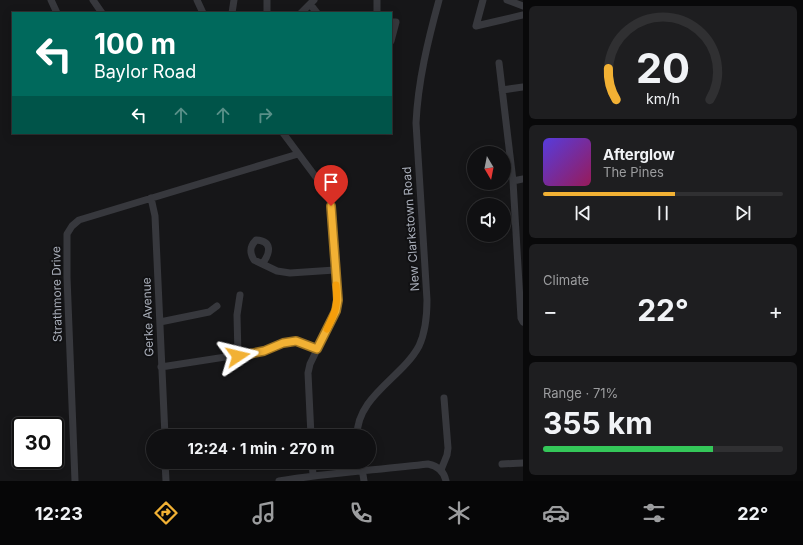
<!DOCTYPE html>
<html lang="en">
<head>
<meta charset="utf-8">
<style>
	:root { --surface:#101012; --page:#1e1e20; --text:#f1f3f6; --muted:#9c9d9f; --line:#303032; --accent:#f2b134 }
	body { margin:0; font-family:Inter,sans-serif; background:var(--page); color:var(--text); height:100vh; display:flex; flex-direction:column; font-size:15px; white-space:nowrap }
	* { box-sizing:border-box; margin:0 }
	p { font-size:13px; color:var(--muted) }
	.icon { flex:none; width:22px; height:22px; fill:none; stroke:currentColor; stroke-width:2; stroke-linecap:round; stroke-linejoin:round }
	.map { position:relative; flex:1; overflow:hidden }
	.drawer { display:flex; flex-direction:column; gap:6px; padding:6px; background:#09090a; width:280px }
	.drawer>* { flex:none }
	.top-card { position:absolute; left:12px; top:12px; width:380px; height:122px; border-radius:0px; box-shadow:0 2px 10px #0003,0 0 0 1px var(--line); background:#00695c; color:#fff; overflow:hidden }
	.needle { width:26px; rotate:170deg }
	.fabs { position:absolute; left:467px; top:146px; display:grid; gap:8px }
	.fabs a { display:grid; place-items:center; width:44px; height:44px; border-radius:50%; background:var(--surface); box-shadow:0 2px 10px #0003,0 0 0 1px var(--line); font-size:20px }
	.speed { position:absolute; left:12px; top:417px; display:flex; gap:8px; font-size:20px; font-weight:700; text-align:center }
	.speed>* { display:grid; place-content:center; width:52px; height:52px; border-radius:50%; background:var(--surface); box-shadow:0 2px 10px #0003,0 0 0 1px var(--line); line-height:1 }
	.speed .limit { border:2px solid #111; border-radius:6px; background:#fff; color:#111 }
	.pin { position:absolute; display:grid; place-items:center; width:34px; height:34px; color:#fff; margin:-41px -17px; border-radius:50% 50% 50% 0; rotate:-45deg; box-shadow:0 0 4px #0007 }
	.pin .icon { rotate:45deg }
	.me { position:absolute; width:44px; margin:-22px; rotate:80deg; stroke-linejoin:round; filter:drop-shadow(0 0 3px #0008) }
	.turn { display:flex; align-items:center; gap:14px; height:84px; padding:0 16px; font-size:18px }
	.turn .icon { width:52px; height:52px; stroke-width:2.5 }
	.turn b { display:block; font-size:28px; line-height:34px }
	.lanes { display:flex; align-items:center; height:38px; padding:0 16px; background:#0003; justify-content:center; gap:20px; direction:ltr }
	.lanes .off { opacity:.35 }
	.big { font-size:30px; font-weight:700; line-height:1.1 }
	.drawer .card { flex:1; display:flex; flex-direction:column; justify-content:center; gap:6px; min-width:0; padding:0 14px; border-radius:6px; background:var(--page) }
	.drawer .dial { align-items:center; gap:0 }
	.dial svg { height:104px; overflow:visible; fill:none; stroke:var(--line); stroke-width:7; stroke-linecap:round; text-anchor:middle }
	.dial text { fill:var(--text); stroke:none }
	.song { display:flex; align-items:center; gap:12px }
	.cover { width:48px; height:48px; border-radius:6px; background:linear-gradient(135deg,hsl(250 70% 55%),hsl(330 70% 35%)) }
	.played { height:4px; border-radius:2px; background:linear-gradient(90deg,var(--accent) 55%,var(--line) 55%) }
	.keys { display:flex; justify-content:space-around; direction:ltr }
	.heat { display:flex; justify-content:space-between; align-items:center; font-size:22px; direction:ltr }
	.charge { height:6px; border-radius:3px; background:linear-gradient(90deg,#34c759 71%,var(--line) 0) }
	.trip { position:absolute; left:146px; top:429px; width:230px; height:40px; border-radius:20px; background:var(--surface); box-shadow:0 2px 10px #0003,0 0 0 1px var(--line); font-weight:700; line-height:40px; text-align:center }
	.tab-bar { display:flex; height:64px; justify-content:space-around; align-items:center; background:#060607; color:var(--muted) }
	.tab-bar .icon { width:28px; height:28px }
	.tab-bar .current { color:var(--accent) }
	.tab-bar b { font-size:18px; color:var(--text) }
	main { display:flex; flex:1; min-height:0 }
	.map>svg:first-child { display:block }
</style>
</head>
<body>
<main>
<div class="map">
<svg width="523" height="481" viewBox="0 0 523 481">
	<rect width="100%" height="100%" fill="#161618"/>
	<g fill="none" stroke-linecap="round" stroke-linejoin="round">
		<path stroke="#37383d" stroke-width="7" d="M 51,0 L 57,13
			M 93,0 L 102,13
			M 197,0 L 203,13
			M 377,0 L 377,13
			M 483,0 L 476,26 L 523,15
			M 507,0 L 523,6
			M 310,4 L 317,13
			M 232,13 L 234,0
			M 267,13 L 267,0
			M 301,13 L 314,0
			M 391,22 L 396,22 L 391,41
			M 499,63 L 513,181 L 521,318 L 523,322
			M 502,90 L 523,87
			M 283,133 L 324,188 L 329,197 L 331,206 L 337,300 L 336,311 L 310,364 L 308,373 L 311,436
			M 513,181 L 523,179
			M 151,198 L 155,216 L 165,436
			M 263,263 C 270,253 273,241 256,240 C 250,246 249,252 254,260 L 277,271 L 290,273 L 335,270
			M 160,322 L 209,312 L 217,306
			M 238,356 L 237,315 L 240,295
			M 161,367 L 264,351 L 283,343 L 296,341 L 317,349
			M 357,436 C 357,396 402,378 419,346 C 426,331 427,316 427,300 L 416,123 C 418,81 428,40 439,0
			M 165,462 L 166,481
			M 312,462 L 313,475
			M 361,462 L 364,481
			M 502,464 L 523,463
			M 441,470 L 447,455 L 448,448 L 444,398
			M 75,481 L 67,277 L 67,234 L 72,226 L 79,220 L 298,154
			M 279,481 C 328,473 378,470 428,464 C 438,466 444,471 446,481"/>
	</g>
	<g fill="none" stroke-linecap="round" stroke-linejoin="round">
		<defs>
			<path id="route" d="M 238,356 L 264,351 L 283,343 L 296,341 L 317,349 L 336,311 L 338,300 L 331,206"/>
		</defs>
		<use href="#route" stroke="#9d7322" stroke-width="10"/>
		<use href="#route" stroke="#f2b134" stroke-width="7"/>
		<path stroke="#f59e0b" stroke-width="7" d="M 327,329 C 336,311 338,305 336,285"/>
	</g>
	<g text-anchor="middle" stroke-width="4" stroke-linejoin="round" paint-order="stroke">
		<g font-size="12" fill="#a8adb8" stroke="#111113">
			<text transform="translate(411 229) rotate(-94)" y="4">New Clarkstown Road</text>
			<text transform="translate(57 294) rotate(-91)" y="4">Strathmore Drive</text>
			<text transform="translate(148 317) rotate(-92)" y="4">Gerke Avenue</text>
		</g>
	</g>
</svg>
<div class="fabs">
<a><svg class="needle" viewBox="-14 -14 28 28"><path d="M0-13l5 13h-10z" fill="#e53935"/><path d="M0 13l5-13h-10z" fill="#9c9d9f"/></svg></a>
<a><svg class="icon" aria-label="sound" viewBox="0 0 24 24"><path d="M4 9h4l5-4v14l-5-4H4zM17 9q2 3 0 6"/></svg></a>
</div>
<div class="speed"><div class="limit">30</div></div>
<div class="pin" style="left:331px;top:206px;background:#d93025"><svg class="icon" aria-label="arrive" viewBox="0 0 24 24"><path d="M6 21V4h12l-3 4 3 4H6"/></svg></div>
<svg class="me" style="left:238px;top:356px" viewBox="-20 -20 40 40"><path d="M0-17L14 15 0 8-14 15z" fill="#f2b134" stroke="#fff" stroke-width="4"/></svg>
<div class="trip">12:24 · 1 min · 270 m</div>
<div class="top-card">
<div class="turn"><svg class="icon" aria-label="left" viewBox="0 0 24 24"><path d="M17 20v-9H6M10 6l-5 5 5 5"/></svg><div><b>100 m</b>Baylor Road</div></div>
<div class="lanes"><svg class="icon" aria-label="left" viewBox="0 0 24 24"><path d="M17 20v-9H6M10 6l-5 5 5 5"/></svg><svg class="icon off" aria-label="ahead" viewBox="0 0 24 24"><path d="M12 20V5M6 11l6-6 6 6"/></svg><svg class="icon off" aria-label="ahead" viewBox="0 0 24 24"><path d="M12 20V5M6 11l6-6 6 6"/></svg><svg class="icon off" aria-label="right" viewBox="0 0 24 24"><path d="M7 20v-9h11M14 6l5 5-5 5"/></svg></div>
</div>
</div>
<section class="drawer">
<div class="card dial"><svg viewBox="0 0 100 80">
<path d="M14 69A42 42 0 1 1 86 69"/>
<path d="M14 69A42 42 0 0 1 8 45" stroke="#f2b134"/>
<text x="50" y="56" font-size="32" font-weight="700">20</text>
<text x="50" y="72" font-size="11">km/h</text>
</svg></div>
<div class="card">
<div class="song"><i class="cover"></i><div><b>Afterglow</b><p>The Pines</p></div></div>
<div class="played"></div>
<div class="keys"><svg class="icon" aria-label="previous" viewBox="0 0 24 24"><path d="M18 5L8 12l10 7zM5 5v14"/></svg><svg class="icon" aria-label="pause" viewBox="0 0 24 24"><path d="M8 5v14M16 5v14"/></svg><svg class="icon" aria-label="next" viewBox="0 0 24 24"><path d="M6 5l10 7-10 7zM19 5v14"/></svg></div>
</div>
<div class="card"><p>Climate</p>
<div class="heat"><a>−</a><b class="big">22°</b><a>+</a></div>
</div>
<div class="card"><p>Range · 71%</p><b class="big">355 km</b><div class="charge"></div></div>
</section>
</main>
<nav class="tab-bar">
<b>12:23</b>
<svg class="icon current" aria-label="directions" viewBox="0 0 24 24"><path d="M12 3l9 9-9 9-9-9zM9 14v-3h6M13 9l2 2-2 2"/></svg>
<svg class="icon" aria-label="music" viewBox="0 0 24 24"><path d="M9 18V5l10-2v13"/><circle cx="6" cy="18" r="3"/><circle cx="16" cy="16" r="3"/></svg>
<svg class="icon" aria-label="phone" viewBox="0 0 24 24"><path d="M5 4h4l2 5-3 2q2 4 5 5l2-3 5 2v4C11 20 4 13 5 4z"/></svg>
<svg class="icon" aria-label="climate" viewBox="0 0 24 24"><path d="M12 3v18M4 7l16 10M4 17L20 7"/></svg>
<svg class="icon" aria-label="car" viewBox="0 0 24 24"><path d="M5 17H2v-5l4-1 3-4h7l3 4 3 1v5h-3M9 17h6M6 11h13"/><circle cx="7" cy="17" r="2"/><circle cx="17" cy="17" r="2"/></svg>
<svg class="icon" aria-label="filters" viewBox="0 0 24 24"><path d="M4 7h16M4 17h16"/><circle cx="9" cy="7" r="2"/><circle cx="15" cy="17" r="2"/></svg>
<b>22°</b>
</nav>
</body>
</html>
